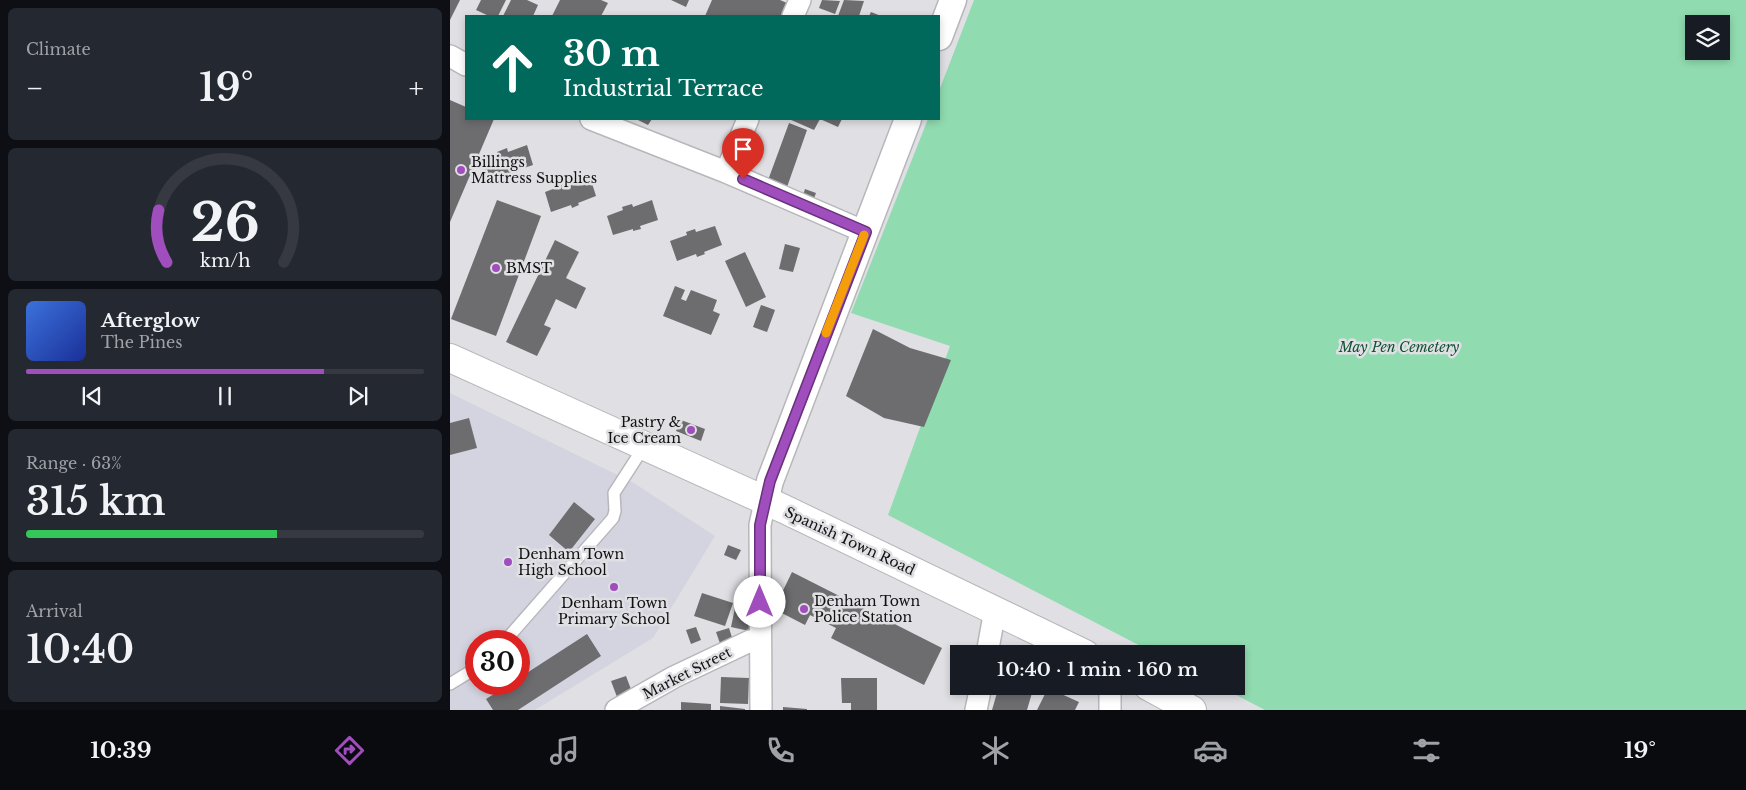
<!DOCTYPE html>
<html lang="en">
<head>
<meta charset="utf-8">
<style>
	:root { --surface:#171b24; --page:#242831; --text:#f1f3f6; --muted:#9ea1a6; --line:#363941; --accent:#a04dbd }
	body { margin:0; font-family:"Libre Baskerville",serif; background:var(--page); color:var(--text); height:100vh; display:flex; flex-direction:column; font-size:19px; white-space:nowrap }
	* { box-sizing:border-box; margin:0 }
	p { font-size:16px; color:var(--muted) }
	.icon { flex:none; width:28px; height:28px; fill:none; stroke:currentColor; stroke-width:2; stroke-linecap:round; stroke-linejoin:round }
	.map { position:relative; flex:1; overflow:hidden }
	.sheet { display:flex; flex-direction:column; gap:8px; padding:8px; background:#0d0f14; width:450px }
	.sheet>* { flex:none }
	.banner { position:absolute; left:15px; top:15px; width:475px; height:105px; border-radius:0px; box-shadow:0 2px 8px #0003; background:#00695c; color:#fff; overflow:hidden }
	.controls { position:absolute; left:1235px; top:15px; display:grid; gap:10px }
	.controls a { display:grid; place-items:center; width:45px; height:45px; border-radius:0px; background:var(--surface); box-shadow:0 2px 8px #0003; font-size:25px }
	.speed { position:absolute; left:15px; top:630px; display:flex; gap:10px; font-size:25px; font-weight:700; text-align:center }
	.speed>* { display:grid; place-content:center; width:65px; height:65px; border-radius:50%; background:var(--surface); box-shadow:0 2px 8px #0003; line-height:1 }
	.speed .limit { border:8px solid #d22; background:#fff; color:#111 }
	.pin { position:absolute; display:grid; place-items:center; width:42px; height:42px; color:#fff; margin:-51px -21px; border-radius:50% 50% 50% 0; rotate:-45deg; box-shadow:0 0 5px #0007 }
	.pin .icon { rotate:45deg }
	.me { position:absolute; width:55px; margin:-28px; rotate:0deg; stroke-linejoin:round; filter:drop-shadow(0 0 4px #0008) }
	.turn { display:flex; align-items:center; gap:18px; height:105px; padding:0 15px; font-size:22px }
	.turn .icon { width:65px; height:65px; stroke-width:2.5 }
	.turn b { display:block; font-size:35px; line-height:42px }
	.big { font-size:38px; font-weight:600; line-height:1.1 }
	.sheet .widget { flex:1; display:flex; flex-direction:column; justify-content:center; gap:8px; min-width:0; padding:0 18px; border-radius:8px; background:var(--page) }
	.sheet .dial { align-items:center; gap:0 }
	.dial svg { height:130px; overflow:visible; fill:none; stroke:var(--line); stroke-width:7; stroke-linecap:round; text-anchor:middle }
	.dial text { fill:var(--text); stroke:none }
	.song { display:flex; align-items:center; gap:15px }
	.cover { width:60px; height:60px; border-radius:8px; background:linear-gradient(135deg,hsl(220 70% 55%),hsl(230 70% 35%)) }
	.played { height:5px; border-radius:2px; background:linear-gradient(90deg,var(--accent) 75%,var(--line) 75%) }
	.keys { display:flex; justify-content:space-around; direction:ltr }
	.heat { display:flex; justify-content:space-between; align-items:center; font-size:28px; direction:ltr }
	.charge { height:8px; border-radius:4px; background:linear-gradient(90deg,#34c759 63%,var(--line) 0) }
	.trip { position:absolute; left:500px; top:645px; width:295px; height:50px; border-radius:0px; background:var(--surface); box-shadow:0 2px 8px #0003; font-weight:600; line-height:50px; text-align:center }
	.dock { display:flex; height:80px; justify-content:space-around; align-items:center; background:#090b0e; color:var(--muted) }
	.dock .icon { width:35px; height:35px }
	.dock .selected { color:var(--accent) }
	.dock b { font-size:22px; color:var(--text) }
	main { display:flex; flex:1; min-height:0 }
	.map>svg:first-child { display:block }
</style>
</head>
<body>
<main>
<section class="sheet">
<div class="widget"><p>Climate</p>
<div class="heat"><a>−</a><b class="big">19°</b><a>+</a></div>
</div>
<div class="widget dial"><svg viewBox="0 0 100 80">
<path d="M14 69A42 42 0 1 1 86 69"/>
<path d="M14 69A42 42 0 0 1 9 37" stroke="#a04dbd"/>
<text x="50" y="56" font-size="32" font-weight="700">26</text>
<text x="50" y="72" font-size="11">km/h</text>
</svg></div>
<div class="widget">
<div class="song"><i class="cover"></i><div><b>Afterglow</b><p>The Pines</p></div></div>
<div class="played"></div>
<div class="keys"><svg class="icon" aria-label="previous" viewBox="0 0 24 24"><path d="M18 5L8 12l10 7zM5 5v14"/></svg><svg class="icon" aria-label="pause" viewBox="0 0 24 24"><path d="M8 5v14M16 5v14"/></svg><svg class="icon" aria-label="next" viewBox="0 0 24 24"><path d="M6 5l10 7-10 7zM19 5v14"/></svg></div>
</div>
<div class="widget"><p>Range · 63%</p><b class="big">315 km</b><div class="charge"></div></div>
<div class="widget"><p>Arrival</p><b class="big">10:40</b></div>
</section>
<div class="map">
<svg width="1296" height="710" viewBox="0 0 1296 710">
	<rect width="100%" height="100%" fill="#e0e0e4"/>
	<path fill="#d4d4e0" fill-rule="evenodd" d="M 0,393 L 184,483 L 265,536 L 203,638 L 85,710 L 0,710 ZM 26,641 L 69,641 L 69,684 L 26,684 Z"/>
	<path fill="#91dbb0" fill-rule="evenodd" d="M 524,0 L 1296,0 L 1296,710 L 815,710 L 769,686 L 786,686 L 786,654 L 706,654 L 438,515 L 500,346 L 401,313 L 478,119 L 489,119 L 489,91 ZM 1244,24 L 1271,24 L 1271,51 L 1244,51 Z"/>
	<path fill="#6d6d70" d="M 0,0 L 10,0 L 0,20 Z
		M 31,0 L 56,0 L 48,16 L 39,16 L 26,10 Z
		M 61,0 L 77,0 L 88,5 L 83,16 L 53,16 Z
		M 110,0 L 151,0 L 158,3 L 151,16 L 102,16 Z
		M 221,0 L 239,0 L 236,7 Z
		M 262,0 L 330,0 L 337,3 L 331,16 L 255,16 Z
		M 372,0 L 390,1 L 385,14 L 369,8 Z
		M 394,0 L 414,1 L 409,16 L 388,16 Z
		M 421,12 L 431,16 L 419,16 Z
		M 0,100 L 16,107 L 16,119 L 44,119 L 0,222 Z
		M 186,119 L 202,119 L 198,125 Z
		M 339,119 L 392,119 L 388,127 L 370,119 L 364,130 Z
		M 339,123 L 357,130 L 336,190 L 317,183 Z
		M 77,145 L 83,165 L 65,171 L 66,174 L 58,176 L 58,174 L 38,180 L 32,161 L 48,155 L 47,152 L 57,148 L 58,152 Z
		M 140,177 L 146,196 L 128,203 L 129,205 L 122,208 L 121,205 L 101,212 L 95,192 L 111,186 L 110,183 L 119,180 L 121,183 Z
		M 355,189 L 366,193 L 363,201 L 352,198 Z
		M 47,200 L 91,216 L 46,336 L 1,319 Z
		M 202,200 L 208,220 L 190,226 L 191,229 L 183,231 L 183,229 L 163,235 L 157,216 L 173,210 L 172,207 L 182,204 L 183,207 Z
		M 265,226 L 272,245 L 254,252 L 255,254 L 247,257 L 246,254 L 227,261 L 220,241 L 237,235 L 236,232 L 245,229 L 246,232 Z
		M 105,240 L 129,252 L 116,278 L 136,288 L 126,309 L 106,299 L 94,325 L 101,328 L 87,356 L 56,342 Z
		M 335,244 L 350,248 L 343,272 L 329,269 Z
		M 295,252 L 316,297 L 296,307 L 275,261 Z
		M 225,286 L 235,290 L 231,299 L 236,301 L 241,290 L 267,300 L 263,311 L 270,314 L 261,335 L 213,316 Z
		M 311,305 L 325,310 L 317,332 L 303,327 Z
		M 423,329 L 460,348 L 501,360 L 474,427 L 434,418 L 396,396 Z
		M 19,418 L 27,448 L 0,455 L 0,423 Z
		M 231,420 L 255,429 L 251,441 L 226,431 Z
		M 124,502 L 145,519 L 119,552 L 99,535 Z
		M 278,545 L 291,550 L 286,560 L 274,555 Z
		M 342,572 L 492,648 L 474,685 L 381,638 L 386,628 L 360,615 L 355,625 L 324,609 Z
		M 252,593 L 283,603 L 275,626 L 244,616 Z
		M 285,608 L 303,612 L 299,631 L 281,627 Z
		M 246,627 L 251,640 L 241,644 L 236,630 Z
		M 279,628 L 285,647 L 273,652 L 266,632 Z
		M 137,634 L 151,656 L 68,710 L 43,710 L 36,699 L 60,684 L 69,684 L 69,678 Z
		M 176,676 L 182,692 L 167,697 L 161,681 Z
		M 271,677 L 299,678 L 298,704 L 270,703 Z
		M 391,678 L 427,678 L 427,710 L 401,710 L 401,703 L 392,703 Z
		M 549,686 L 584,686 L 577,710 L 542,710 Z
		M 598,688 L 629,702 L 625,710 L 587,710 Z
		M 231,702 L 261,704 L 261,710 L 231,710 Z
		M 270,706 L 295,709 L 295,710 L 270,710 Z
		M 333,707 L 357,709 L 357,710 L 333,710 Z"/>
	<g fill="none" stroke-linecap="round" stroke-linejoin="round">
		<defs>
			<path id="service" d="M 55,641 L 163,518 L 165,511 L 164,493 L 195,445
				M 0,684 L 26,668"/>
			<path id="minor" d="M 343,16 L 350,0
				M 0,56 L 16,65
				M 141,119 L 276,172 L 415,232
				M 276,172 L 298,119
				M 537,654 L 545,610
				M 166,710 L 224,677 L 300,641 L 310,640
				M 311,710 L 310,525 L 315,502
				M 526,710 L 531,686
				M 660,710 L 660,686"/>
			<path id="tertiary" d="M 489,37 L 503,0
				M 315,502 L 320,481 L 458,119"/>
			<path id="secondary" d="M 0,358 L 334,509 L 635,654
				M 698,686 L 742,710"/>
		</defs>
		<use href="#service" stroke="#b7b7bb" stroke-width="14"/>
		<use href="#minor" stroke="#b7b7bb" stroke-width="24"/>
		<use href="#tertiary" stroke="#b7b7bb" stroke-width="29"/>
		<use href="#secondary" stroke="#b7b7bb" stroke-width="30"/>
		<use href="#service" stroke="#fff" stroke-width="11"/>
		<use href="#minor" stroke="#fff" stroke-width="21"/>
		<use href="#tertiary" stroke="#fff" stroke-width="26"/>
		<use href="#secondary" stroke="#fff" stroke-width="28"/>
	</g>
	<g fill="none" stroke-linecap="round" stroke-linejoin="round">
		<defs>
			<path id="route" d="M 293,179 L 416,232 L 320,481 L 310,525 L 310,602"/>
		</defs>
		<use href="#route" stroke="#68327b" stroke-width="12"/>
		<use href="#route" stroke="#a04dbd" stroke-width="9"/>
		<path stroke="#f59e0b" stroke-width="9" d="M 376,333 L 414,235"/>
	</g>
	<g fill="#a04dbd" stroke="#e0e0e4" stroke-width="2">
		<circle cx="11" cy="170" r="5"/>
		<circle cx="46" cy="268" r="5"/>
		<circle cx="241" cy="430" r="5"/>
		<circle cx="58" cy="562" r="5"/>
		<circle cx="164" cy="587" r="5"/>
		<circle cx="354" cy="609" r="5"/>
	</g>
	<g text-anchor="middle" stroke-width="5" stroke-linejoin="round" paint-order="stroke">
		<g font-size="14" fill="#111112" stroke="#e0e0e4" text-anchor="start">
			<text x="21" y="167">Billings<tspan x="21" dy="16">Mattress Supplies</tspan></text>
			<text x="56" y="273">BMST</text>
			<text x="231" y="427" text-anchor="end">Pastry &amp;<tspan x="231" dy="16">Ice Cream</tspan></text>
			<text x="68" y="559">Denham Town<tspan x="68" dy="16">High School</tspan></text>
			<text x="364" y="606">Denham Town<tspan x="364" dy="16">Police Station</tspan></text>
			<text x="164" y="608" text-anchor="middle">Denham Town<tspan x="164" dy="16">Primary School</tspan></text>
		</g>
		<g font-size="14" font-style="italic" fill="#105133" stroke="#e0e0e4">
			<text x="949" y="352">May Pen Cemetery</text>
		</g>
		<g font-size="14" fill="#111112" stroke="#e0e0e4">
			<text transform="translate(400 541) rotate(25)" y="5">Spanish Town Road</text>
			<text transform="translate(237 673) rotate(-27)" y="5">Market Street</text>
		</g>
	</g>
</svg>
<div class="controls">
<a><svg class="icon" aria-label="layers" viewBox="0 0 24 24"><path d="M12 4l9 5-9 5-9-5zM3 14l9 5 9-5"/></svg></a>
</div>
<div class="speed"><div class="limit">30</div></div>
<div class="pin" style="left:293px;top:179px;background:#d93025"><svg class="icon" aria-label="arrive" viewBox="0 0 24 24"><path d="M6 21V4h12l-3 4 3 4H6"/></svg></div>
<svg class="me" style="left:310px;top:602px" viewBox="-20 -20 40 40"><circle r="19" fill="#fff"/><path d="M0-13L10 11 0 6-10 11z" fill="#a04dbd"/></svg>
<div class="trip">10:40 · 1 min · 160 m</div>
<div class="banner">
<div class="turn"><svg class="icon" aria-label="ahead" viewBox="0 0 24 24"><path d="M12 20V5M6 11l6-6 6 6"/></svg><div><b>30 m</b>Industrial Terrace</div></div>
</div>
</div>
</main>
<nav class="dock">
<b>10:39</b>
<svg class="icon selected" aria-label="directions" viewBox="0 0 24 24"><path d="M12 3l9 9-9 9-9-9zM9 14v-3h6M13 9l2 2-2 2"/></svg>
<svg class="icon" aria-label="music" viewBox="0 0 24 24"><path d="M9 18V5l10-2v13"/><circle cx="6" cy="18" r="3"/><circle cx="16" cy="16" r="3"/></svg>
<svg class="icon" aria-label="phone" viewBox="0 0 24 24"><path d="M5 4h4l2 5-3 2q2 4 5 5l2-3 5 2v4C11 20 4 13 5 4z"/></svg>
<svg class="icon" aria-label="climate" viewBox="0 0 24 24"><path d="M12 3v18M4 7l16 10M4 17L20 7"/></svg>
<svg class="icon" aria-label="car" viewBox="0 0 24 24"><path d="M5 17H2v-5l4-1 3-4h7l3 4 3 1v5h-3M9 17h6M6 11h13"/><circle cx="7" cy="17" r="2"/><circle cx="17" cy="17" r="2"/></svg>
<svg class="icon" aria-label="filters" viewBox="0 0 24 24"><path d="M4 7h16M4 17h16"/><circle cx="9" cy="7" r="2"/><circle cx="15" cy="17" r="2"/></svg>
<b>19°</b>
</nav>
</body>
</html>
